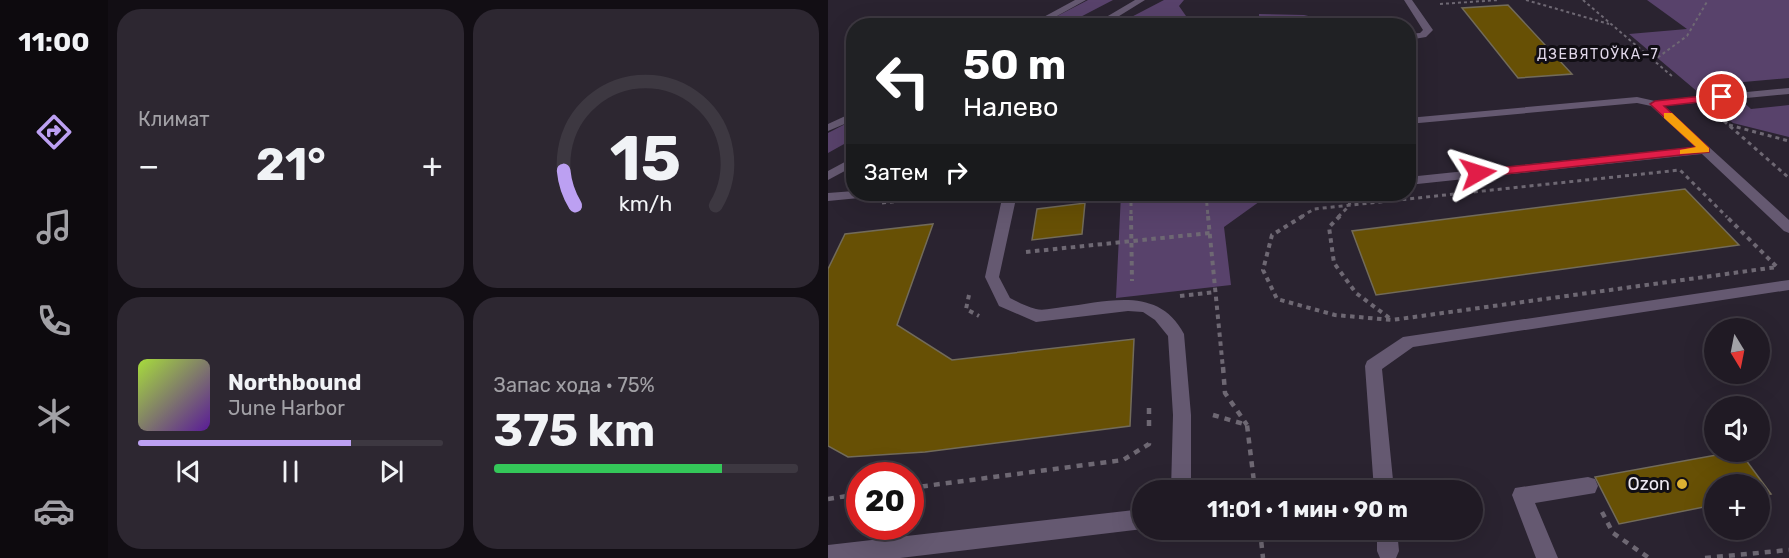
<!DOCTYPE html>
<html lang="ru">
<head>
<meta charset="utf-8">
<style>
	:root { --surface:#201a24; --page:#2d2731; --text:#f1f3f6; --muted:#a2a1a6; --line:#3d3841; --accent:#bca0f2 }
	body { margin:0; font-family:Rubik,sans-serif; background:var(--page); color:var(--text); height:100vh; display:flex; flex-direction:column; font-size:22px; white-space:nowrap }
	* { box-sizing:border-box; margin:0 }
	p { font-size:20px; color:var(--muted) }
	.icon { flex:none; width:33px; height:33px; fill:none; stroke:currentColor; stroke-width:2; stroke-linecap:round; stroke-linejoin:round }
	.map { position:relative; flex:1; overflow:hidden }
	.details { display:flex; flex-direction:column; gap:9px; padding:9px; background:#120e14; width:720px }
	.details>* { flex:none }
	.top-card { position:absolute; left:18px; top:18px; width:570px; height:183px; border-radius:24px; box-shadow:0 6px 24px #0002,0 0 0 2px var(--line); background:#202124; color:#fff; overflow:hidden }
	.needle { width:39px; rotate:170deg }
	.tools { position:absolute; left:876px; top:318px; display:grid; gap:12px }
	.tools a { display:grid; place-items:center; width:66px; height:66px; border-radius:50%; background:var(--surface); box-shadow:0 6px 24px #0002,0 0 0 2px var(--line); font-size:30px }
	.speed { position:absolute; left:18px; top:462px; display:flex; gap:12px; font-size:30px; font-weight:700; text-align:center }
	.speed>* { display:grid; place-content:center; width:78px; height:78px; border-radius:50%; background:var(--surface); box-shadow:0 6px 24px #0002,0 0 0 2px var(--line); line-height:1 }
	.speed .limit { border:9px solid #d22; background:#fff; color:#111 }
	.pin { position:absolute; display:grid; place-items:center; width:51px; height:51px; color:#fff; margin:-26px; border:3px solid #fff; border-radius:50%; box-shadow:0 2px 6px #0007 }
	.me { position:absolute; width:66px; margin:-33px; rotate:84deg; stroke-linejoin:round; filter:drop-shadow(0 0 4px #0008) }
	.turn { display:flex; align-items:center; gap:21px; height:126px; padding:0 18px; font-size:27px }
	.turn .icon { width:78px; height:78px; stroke-width:2.5 }
	.turn b { display:block; font-size:42px; line-height:51px }
	.then { display:flex; align-items:center; height:57px; padding:0 18px; background:#0003; gap:12px; font-size:22px }
	.big { font-size:45px; font-weight:700; line-height:1.1 }
	.details .card { flex:1; display:flex; flex-direction:column; justify-content:center; gap:9px; min-width:0; padding:0 21px; border-radius:24px; background:var(--page) }
	.details .dial { align-items:center; gap:0 }
	.dial svg { height:156px; overflow:visible; fill:none; stroke:var(--line); stroke-width:7; stroke-linecap:round; text-anchor:middle }
	.dial text { fill:var(--text); stroke:none }
	.song { display:flex; align-items:center; gap:18px }
	.cover { width:72px; height:72px; border-radius:9px; background:linear-gradient(135deg,hsl(80 70% 55%),hsl(270 70% 35%)) }
	.played { height:6px; border-radius:3px; background:linear-gradient(90deg,var(--accent) 70%,var(--line) 70%) }
	.keys { display:flex; justify-content:space-around; direction:ltr }
	.heat { display:flex; justify-content:space-between; align-items:center; font-size:33px; direction:ltr }
	.charge { height:9px; border-radius:4px; background:linear-gradient(90deg,#34c759 75%,var(--line) 0) }
	.details .tiles { flex:1; display:grid; gap:9px; grid-template-columns:repeat(2,1fr) }
	.trip { position:absolute; left:304px; top:480px; width:351px; height:60px; border-radius:30px; background:var(--surface); box-shadow:0 6px 24px #0002,0 0 0 2px var(--line); font-weight:700; line-height:60px; text-align:center }
	main { display:flex; flex:1; min-height:0 }
	.tab-bar { display:flex; flex-direction:column; width:108px; justify-content:space-around; align-items:center; background:#0d0a0e; color:var(--muted) }
	.tab-bar .icon { width:42px; height:42px }
	.tab-bar .current { color:var(--accent) }
	.tab-bar b { font-size:27px; color:var(--text) }
	.map>svg:first-child { display:block }
</style>
</head>
<body>
<main>
<nav class="tab-bar">
<b>11:00</b>
<svg class="icon current" aria-label="directions" viewBox="0 0 24 24"><path d="M12 3l9 9-9 9-9-9zM9 14v-3h6M13 9l2 2-2 2"/></svg>
<svg class="icon" aria-label="music" viewBox="0 0 24 24"><path d="M9 18V5l10-2v13"/><circle cx="6" cy="18" r="3"/><circle cx="16" cy="16" r="3"/></svg>
<svg class="icon" aria-label="phone" viewBox="0 0 24 24"><path d="M5 4h4l2 5-3 2q2 4 5 5l2-3 5 2v4C11 20 4 13 5 4z"/></svg>
<svg class="icon" aria-label="climate" viewBox="0 0 24 24"><path d="M12 3v18M4 7l16 10M4 17L20 7"/></svg>
<svg class="icon" aria-label="car" viewBox="0 0 24 24"><path d="M5 17H2v-5l4-1 3-4h7l3 4 3 1v5h-3M9 17h6M6 11h13"/><circle cx="7" cy="17" r="2"/><circle cx="17" cy="17" r="2"/></svg>
</nav>
<section class="details">
<div class="tiles">
<div class="card"><p>Климат</p>
<div class="heat"><a>−</a><b class="big">21°</b><a>+</a></div>
</div>
<div class="card dial"><svg viewBox="0 0 100 80">
<path d="M14 69A42 42 0 1 1 86 69"/>
<path d="M14 69A42 42 0 0 1 8 51" stroke="#bca0f2"/>
<text x="50" y="56" font-size="32" font-weight="700">15</text>
<text x="50" y="72" font-size="11">km/h</text>
</svg></div>
<div class="card">
<div class="song"><i class="cover"></i><div><b>Northbound</b><p>June Harbor</p></div></div>
<div class="played"></div>
<div class="keys"><svg class="icon" aria-label="previous" viewBox="0 0 24 24"><path d="M18 5L8 12l10 7zM5 5v14"/></svg><svg class="icon" aria-label="pause" viewBox="0 0 24 24"><path d="M8 5v14M16 5v14"/></svg><svg class="icon" aria-label="next" viewBox="0 0 24 24"><path d="M6 5l10 7-10 7zM19 5v14"/></svg></div>
</div>
<div class="card"><p>Запас хода · 75%</p><b class="big">375 km</b><div class="charge"></div></div>
</div>
</section>
<div class="map">
<svg width="961" height="558" viewBox="0 0 961 558">
	<rect width="100%" height="100%" fill="#2a2330"/>
	<path fill="#58426b" d="M 260,0 L 285,0 L 237,25 L 210,26 Z
		M 336,0 L 356,0 L 351,6 L 358,16 L 379,19 L 401,17 L 409,21 L 431,20 L 431,14 L 476,15 L 510,23 L 539,20 L 550,23 L 522,26 L 288,25 Z
		M 819,0 L 961,0 L 961,78 L 893,84 L 899,90 L 871,93 L 801,34 L 859,29 Z
		M 913,100 L 923,109 L 961,105 L 961,137 L 905,123 L 883,104 Z
		M 25,120 L 25,139 L 0,153 L 0,133 Z
		M 293,194 L 442,194 L 396,227 L 403,285 L 288,298 Z"/>
	<path fill="#675005" stroke="#726b5a" stroke-width="1.5" d="M 680,5 L 744,74 L 690,78 L 634,8 Z
		M 857,189 L 911,245 L 548,295 L 524,231 Z
		M 257,203 L 254,234 L 204,240 L 209,209 Z
		M 105,224 L 69,325 L 124,360 L 306,339 L 302,426 L 97,452 L 20,457 L 0,446 L 0,269 L 17,234 Z
		M 905,452 L 912,452 L 943,494 L 932,496 L 932,484 L 886,484 L 886,505 L 791,524 L 767,477 Z"/>
	<g fill="none" stroke-linecap="round" stroke-linejoin="round">
		<path stroke="#6e6873" stroke-width="2" stroke-dasharray="3 3" stroke-linecap="butt" d="M 698,0 L 781,24
			M 755,0 L 845,77
			M 612,4 L 671,0
			M 825,61 L 859,36 L 880,0"/>
		<path stroke="#6e6873" stroke-width="3" stroke-dasharray="4 4" stroke-linecap="butt" d="M 896,121 L 961,178
			M 901,125 L 961,141
			M 303,194 L 303,217
			M 378,194 L 380,217
			M 518,194 L 522,205
			M 54,203 L 146,194 L 154,197
			M 473,217 L 486,209 L 852,170 L 899,217
			M 510,217 L 522,205"/>
		<path stroke="#6e6873" stroke-width="4" stroke-dasharray="4.5 4.5" stroke-linecap="butt" d="M 303,216 L 304,281
			M 380,216 L 395,369
			M 475,216 L 444,235 L 435,270 L 449,299 L 507,315 L 564,320 L 949,267 L 898,216
			M 512,216 L 501,227 L 506,263 L 528,293 L 564,320
			M 198,252 L 382,233
			M 141,295 L 138,309 L 151,316
			M 352,296 L 387,292"/>
		<path stroke="#6e6873" stroke-width="4.5" stroke-dasharray="6 6" stroke-linecap="butt" d="M 395,367 L 397,393 L 419,425
			M 321,408 L 321,427
			M 385,415 L 419,425 L 427,490
			M 82,488 L 295,460 L 321,444 L 321,441
			M 0,499 L 32,494
			M 774,512 L 785,533 L 821,558
			M 432,530 L 435,558
			M 877,558 L 961,550"/>
		<path fill="#655971" fill-rule="evenodd" d="M 247,0 L 258,0 L 211,26 L 199,26 Z
			M 307,0 L 317,0 L 275,26 L 263,26 Z
			M 576,0 L 584,0 L 605,30 L 598,37 L 580,40 L 580,34 L 592,33 L 595,30 Z
			M 961,88 L 961,94 L 836,106 L 961,220 L 961,233 L 956,231 L 874,154 L 580,185 L 580,177 L 867,147 L 823,106 L 809,103 L 580,124 L 580,118 L 809,97 L 827,101 Z
			M 26,112 L 26,120 L 0,131 L 0,124 Z
			M 26,157 L 26,166 L 0,180 L 0,171 Z
			M 26,191 L 26,194 L 38,194 L 31,198 L 0,201 L 0,193 Z
			M 175,194 L 189,194 L 171,277 L 182,298 C 190,302 199,307 208,309 C 215,311 227,308 235,307 C 280,302 330,285 356,334 L 363,415 L 363,490 L 343,490 L 345,415 L 340,336 L 327,320 L 315,312 L 300,311 L 208,322 L 171,306 L 157,277 Z
			M 961,280 L 961,290 L 585,347 L 554,369 L 566,490 L 546,490 L 537,366 L 539,361 L 575,337 Z
			M 760,477 L 767,479 L 770,486 L 767,493 L 707,503 L 730,558 L 708,558 L 684,495 L 687,488 Z
			M 315,509 L 315,529 L 72,558 L 0,558 L 0,545 Z
			M 549,530 L 569,530 L 571,551 L 568,558 L 552,558 L 549,551 Z"/>
	</g>
	<path fill="#e11d48" stroke="#92132f" stroke-width="1.5" d="M 894,94 L 899,97 L 897,99 L 836,106 L 881,148 L 881,152 L 650,177 L 645,173 L 650,170 L 868,147 L 822,104 L 827,101 Z"/>
	<path fill="#f59e0b" d="M 836,113 L 844,113 L 881,148 L 881,152 L 852,154 L 852,150 L 868,147 L 836,118 Z"/>
	<circle fill="#ddb133" stroke="#110e14" stroke-width="2" cx="854" cy="484" r="6"/>
	<g text-anchor="middle" stroke-width="6" stroke-linejoin="round" paint-order="stroke">
		<g font-size="14" letter-spacing="1.5" fill="#e1d8ea" stroke="#110e14">
			<text x="770" y="59">ДЗЕВЯТОЎКА–7</text>
		</g>
		<g font-size="18" fill="#ede8f1" stroke="#110e14" text-anchor="end">
			<text x="842" y="490">Ozon</text>
		</g>
	</g>
</svg>
<div class="tools">
<a><svg class="needle" viewBox="-14 -14 28 28"><path d="M0-13l5 13h-10z" fill="#e53935"/><path d="M0 13l5-13h-10z" fill="#a2a1a6"/></svg></a>
<a><svg class="icon" aria-label="sound" viewBox="0 0 24 24"><path d="M4 9h4l5-4v14l-5-4H4zM17 9q2 3 0 6"/></svg></a>
<a>+</a>
</div>
<div class="speed"><div class="limit">20</div></div>
<div class="pin" style="left:894px;top:97px;background:#d93025"><svg class="icon" aria-label="arrive" viewBox="0 0 24 24"><path d="M6 21V4h12l-3 4 3 4H6"/></svg></div>
<svg class="me" style="left:650px;top:173px" viewBox="-20 -20 40 40"><path d="M0-17L14 15 0 8-14 15z" fill="#e11d48" stroke="#fff" stroke-width="4"/></svg>
<div class="trip">11:01 · 1 мин · 90 m</div>
<div class="top-card">
<div class="turn"><svg class="icon" aria-label="left" viewBox="0 0 24 24"><path d="M17 20v-9H6M10 6l-5 5 5 5"/></svg><div><b>50 m</b>Налево</div></div>
<div class="then">Затем<svg class="icon" aria-label="right" viewBox="0 0 24 24"><path d="M7 20v-9h11M14 6l5 5-5 5"/></svg></div>
</div>
</div>
</main>
</body>
</html>
